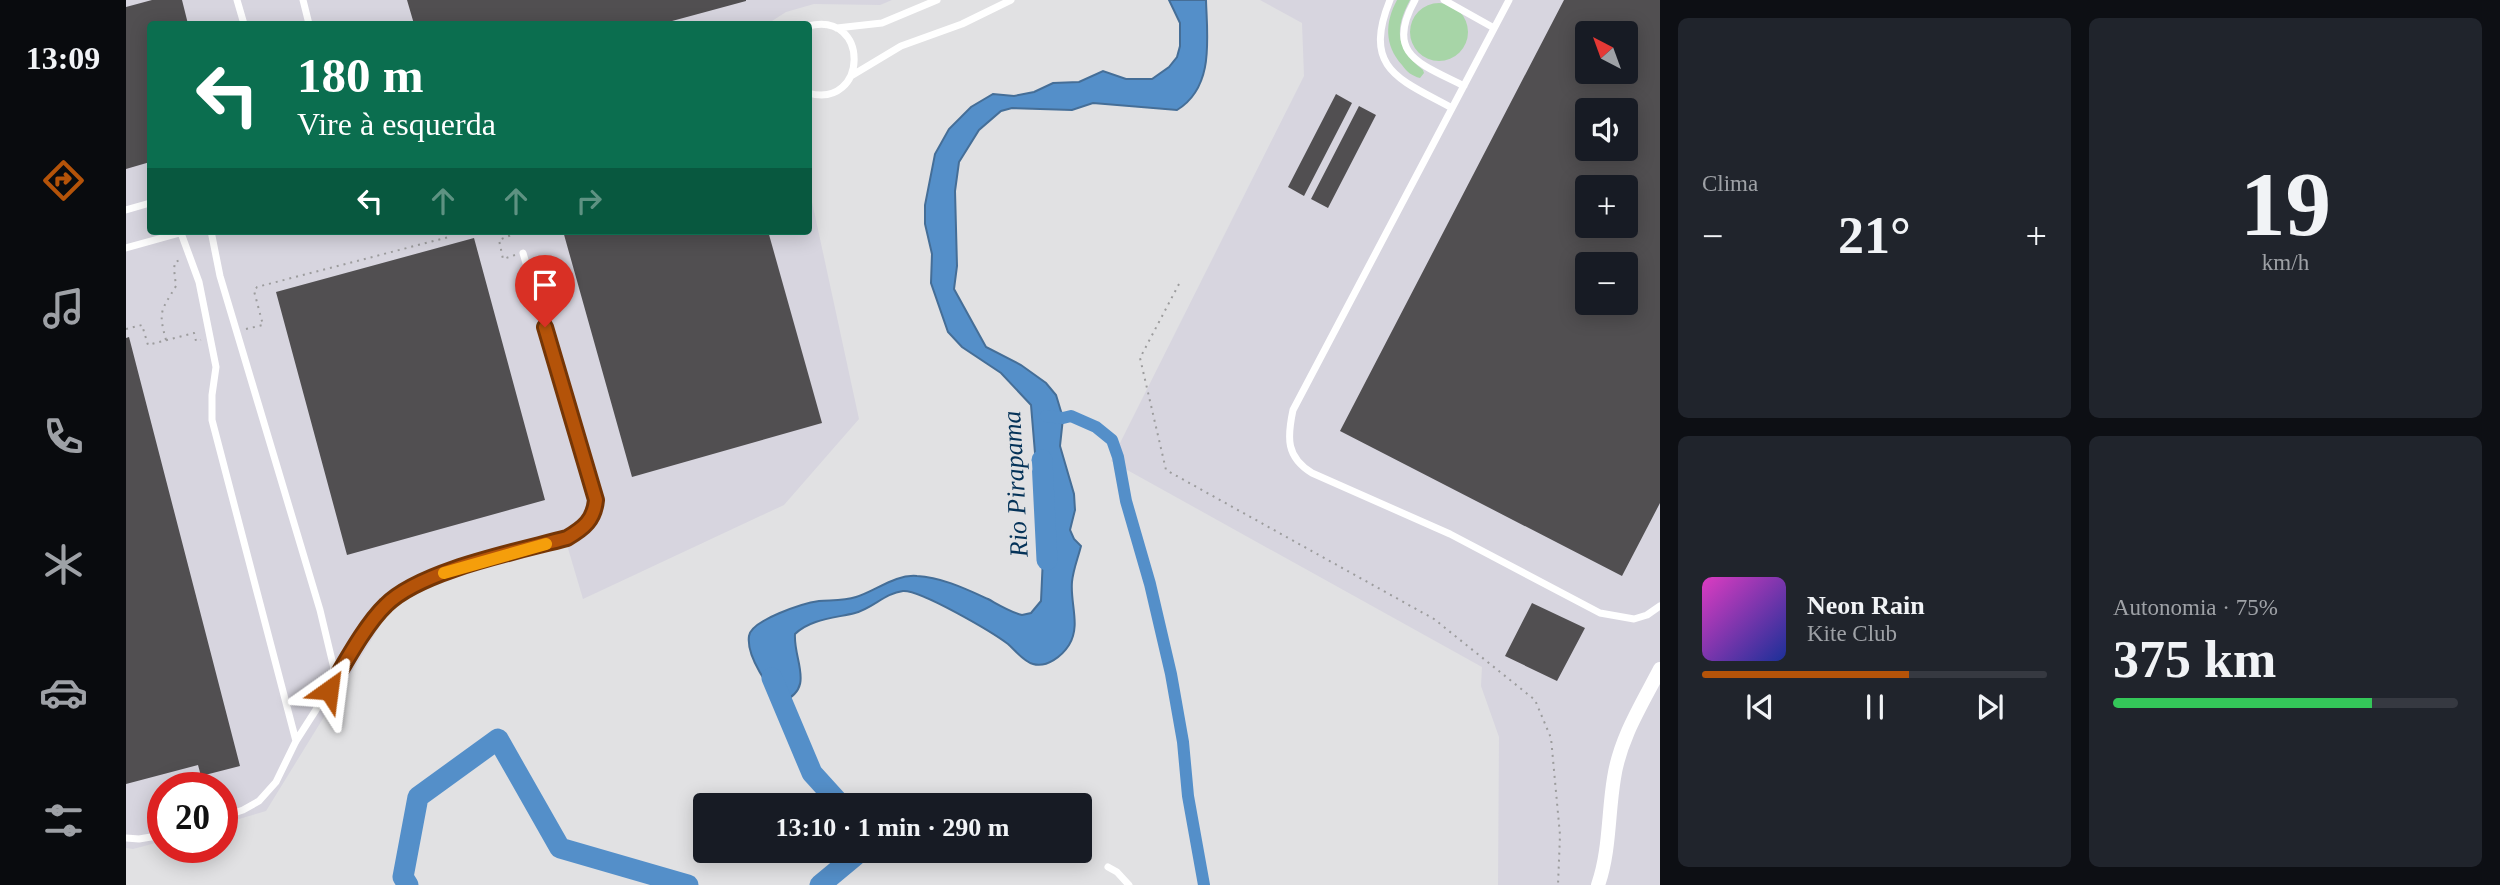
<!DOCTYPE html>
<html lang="pt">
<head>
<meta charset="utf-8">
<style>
	:root { --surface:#171b24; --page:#20242c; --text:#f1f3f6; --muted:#9ea1a6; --line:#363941; --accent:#b45309 }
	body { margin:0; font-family:Georgia,serif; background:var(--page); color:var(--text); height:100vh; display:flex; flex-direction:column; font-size:26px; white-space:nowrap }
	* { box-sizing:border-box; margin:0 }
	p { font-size:23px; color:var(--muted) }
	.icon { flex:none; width:38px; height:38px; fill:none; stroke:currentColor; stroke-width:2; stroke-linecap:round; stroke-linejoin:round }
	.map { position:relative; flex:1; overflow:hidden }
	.details { display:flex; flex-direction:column; gap:18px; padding:18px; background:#0d0f14; width:840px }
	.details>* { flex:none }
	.guide { position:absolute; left:21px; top:21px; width:665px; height:214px; border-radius:7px; box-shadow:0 4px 18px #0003; background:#0b6e4f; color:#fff; overflow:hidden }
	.needle { width:46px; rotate:319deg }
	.buttons { position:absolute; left:1449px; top:21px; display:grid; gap:14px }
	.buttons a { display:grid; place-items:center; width:63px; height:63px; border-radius:7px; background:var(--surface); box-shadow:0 4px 18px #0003; font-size:35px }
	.speed { position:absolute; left:21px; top:772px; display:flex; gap:14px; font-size:35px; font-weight:700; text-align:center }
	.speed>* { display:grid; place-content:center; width:91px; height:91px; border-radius:50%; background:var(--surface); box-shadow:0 4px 18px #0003; line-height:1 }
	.speed .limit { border:10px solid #d22; background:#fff; color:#111 }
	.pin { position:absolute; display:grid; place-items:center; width:60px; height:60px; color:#fff; margin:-72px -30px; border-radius:50% 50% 50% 0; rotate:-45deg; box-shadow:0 0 7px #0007 }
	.pin .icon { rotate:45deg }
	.me { position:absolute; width:77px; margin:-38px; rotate:31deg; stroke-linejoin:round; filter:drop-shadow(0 0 5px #0008) }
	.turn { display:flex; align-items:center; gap:24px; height:147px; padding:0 35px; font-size:32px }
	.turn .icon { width:91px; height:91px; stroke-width:2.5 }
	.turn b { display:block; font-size:49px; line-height:60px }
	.lanes { display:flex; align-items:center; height:66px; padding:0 35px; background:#0003; justify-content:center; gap:35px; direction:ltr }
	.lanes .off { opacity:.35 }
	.big { font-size:52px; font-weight:600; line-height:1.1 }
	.details .widget { flex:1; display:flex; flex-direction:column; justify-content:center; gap:10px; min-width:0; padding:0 24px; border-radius:10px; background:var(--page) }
	.details .dial { align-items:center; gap:0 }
	.dial b { font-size:91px; line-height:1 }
	.song { display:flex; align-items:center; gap:21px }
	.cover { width:84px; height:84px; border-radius:10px; background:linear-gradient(135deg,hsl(310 70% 55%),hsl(230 70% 35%)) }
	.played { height:7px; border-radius:4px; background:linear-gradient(90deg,var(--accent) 60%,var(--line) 60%) }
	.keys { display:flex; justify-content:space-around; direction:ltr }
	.heat { display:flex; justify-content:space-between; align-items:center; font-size:38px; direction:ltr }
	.charge { height:10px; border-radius:5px; background:linear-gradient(90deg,#34c759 75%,var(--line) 0) }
	.details .tiles { flex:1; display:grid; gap:18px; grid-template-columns:repeat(2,1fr) }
	.trip { position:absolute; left:567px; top:793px; width:399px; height:70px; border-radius:7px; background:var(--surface); box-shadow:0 4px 18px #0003; font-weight:600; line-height:70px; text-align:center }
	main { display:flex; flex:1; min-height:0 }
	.tab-bar { display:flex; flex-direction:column; width:126px; justify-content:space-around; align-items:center; background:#090b0e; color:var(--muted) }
	.tab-bar .icon { width:49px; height:49px }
	.tab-bar .active { color:var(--accent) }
	.tab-bar b { font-size:32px; color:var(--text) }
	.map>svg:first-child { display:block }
</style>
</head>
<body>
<main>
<nav class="tab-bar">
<b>13:09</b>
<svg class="icon active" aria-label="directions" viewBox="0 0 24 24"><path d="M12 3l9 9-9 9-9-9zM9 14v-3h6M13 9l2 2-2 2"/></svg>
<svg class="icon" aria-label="music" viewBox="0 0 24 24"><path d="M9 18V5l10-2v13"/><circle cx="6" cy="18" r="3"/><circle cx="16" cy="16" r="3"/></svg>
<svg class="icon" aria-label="phone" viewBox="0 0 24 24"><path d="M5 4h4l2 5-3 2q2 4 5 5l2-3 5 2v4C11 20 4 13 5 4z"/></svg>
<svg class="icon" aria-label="climate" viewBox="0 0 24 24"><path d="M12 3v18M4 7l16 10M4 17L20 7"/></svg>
<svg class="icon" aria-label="car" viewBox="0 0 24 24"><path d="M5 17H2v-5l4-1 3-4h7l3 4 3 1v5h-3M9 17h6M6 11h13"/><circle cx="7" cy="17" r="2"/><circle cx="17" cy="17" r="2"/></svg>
<svg class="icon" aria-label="filters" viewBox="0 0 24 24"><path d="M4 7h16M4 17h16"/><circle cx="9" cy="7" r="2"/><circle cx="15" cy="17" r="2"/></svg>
</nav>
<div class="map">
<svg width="1534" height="885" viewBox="0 0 1534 885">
	<rect width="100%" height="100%" fill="#e1e1e3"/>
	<path fill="#d7d5df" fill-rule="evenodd" d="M 0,0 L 766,0 L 754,5 L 688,4 L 660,12 L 646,21 L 647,24 L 24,24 L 24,231 L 682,231 L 683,188 L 733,419 L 658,505 L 457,599 L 441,545 L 309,582 L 265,608 L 140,811 L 96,824 L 96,788 L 37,788 L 37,841 L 7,849 L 0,848 Z
		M 1134,0 L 1534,0 L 1534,885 L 1372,885 L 1373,737 L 1355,686 L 1356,667 L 985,461 L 1178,76 L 1176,23 ZM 1461,33 L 1500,33 L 1500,72 L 1461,72 ZM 1461,110 L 1500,110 L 1500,149 L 1461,149 ZM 1461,187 L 1500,187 L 1500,226 L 1461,226 ZM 1461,264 L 1500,264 L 1500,303 L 1461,303 Z"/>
	<path fill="#a7d5a7" d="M 1271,0 L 1284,0 C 1268,30 1270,48 1297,70 L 1298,73 L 1294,78 C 1286,76 1281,72 1276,65 C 1258,45 1259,22 1271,0 Z
		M1284 32a29 29 0 1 1 58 0a29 29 0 1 1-58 0Z"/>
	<path fill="#548fc9" stroke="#456e97" stroke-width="2" d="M 1043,0 L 1080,0 C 1081,37 1089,87 1051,110 L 967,103 L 946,110 L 886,108 L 875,111 L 853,130 L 833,162 L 829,191 L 831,266 L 828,289 L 860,347 L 895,365 L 920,383 L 930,395 L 937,418 L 934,446 L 948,494 L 949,510 L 944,530 L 948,539 L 955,546 C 952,558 947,570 946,582 C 944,603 955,626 943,645 C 936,656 921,668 907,664 C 897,661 890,651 882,644 C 866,632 795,590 777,591 C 759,593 746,609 729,613 C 709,618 684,619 669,634 C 667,660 690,688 656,702 C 643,688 620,657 623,636 C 625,620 678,603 693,601 C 705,600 718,601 730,597 C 750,591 769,574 791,576 C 815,577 840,589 862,599 C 873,605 884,612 896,615 L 905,613 L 915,601 L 917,557 L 916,544 L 924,522 L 926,504 L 911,477 L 905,405 L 875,373 L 836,347 L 822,332 L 805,283 L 806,254 L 799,224 L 799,205 L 809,154 L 823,129 L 845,107 L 867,94 L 888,96 L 908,92 L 927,83 L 953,82 L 977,71 L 1000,79 L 1026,79 L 1043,67 L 1051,57 L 1054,46 L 1054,23 Z"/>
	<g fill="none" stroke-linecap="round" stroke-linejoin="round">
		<path stroke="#548fc9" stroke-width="12" d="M 920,416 L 937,418 L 945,416 L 970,427 L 986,440 L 992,457 L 1000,501 L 1024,584 L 1045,674 L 1057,742 L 1062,796 L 1078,885"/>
		<path stroke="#548fc9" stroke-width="21" d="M 916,460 L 921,560
			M 646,678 L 686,773 L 715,805
			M 282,885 L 277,877 L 292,797 L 372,739 L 434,848 L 562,885
			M 694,885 L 729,856 L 729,850"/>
	</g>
	<path fill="#514f51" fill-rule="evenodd" d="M 26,0 L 56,0 L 62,24 L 24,24 L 24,162 L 0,169 L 0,7 Z
		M 281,0 L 620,0 L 620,1 L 535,24 L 288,24 Z
		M 1438,0 L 1534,0 L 1534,503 L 1496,576 L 1214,431 ZM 1461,33 L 1500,33 L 1500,72 L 1461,72 ZM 1461,110 L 1500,110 L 1500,149 L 1461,149 ZM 1461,187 L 1500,187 L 1500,226 L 1461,226 ZM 1461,264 L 1500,264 L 1500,303 L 1461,303 Z
		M 1210,94 L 1226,103 L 1178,196 L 1162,187 Z
		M 1233,106 L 1250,115 L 1202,208 L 1185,199 Z
		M 437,231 L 642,231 L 696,423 L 506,477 Z
		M 348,238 L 419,500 L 221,555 L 150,292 Z
		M 3,337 L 114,766 L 75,776 L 72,765 L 0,784 L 0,338 Z
		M 1406,603 L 1459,628 L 1431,681 L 1379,656 Z"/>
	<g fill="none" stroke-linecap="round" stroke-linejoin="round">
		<path stroke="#9c9c9d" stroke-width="2" stroke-dasharray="2 5" stroke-linecap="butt" d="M 389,255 L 377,259 L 373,240 L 390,233 L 390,231
			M 1053,284 L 1014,358 L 1040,470 L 1308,619 L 1409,700 L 1425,738 L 1434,835 L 1432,885
			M 0,329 L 16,325 L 22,345 L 68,333 L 70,341 L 75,340
			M 120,329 L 137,325 L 128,291 L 131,287 L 323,237 L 324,231
			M 40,340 C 32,311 35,311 50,286 L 48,269 L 49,262 L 54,260"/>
		<path stroke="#fff" stroke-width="7" d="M 111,0 L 118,24
			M 177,0 L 183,24
			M 1264,0 C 1236,69 1273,79 1326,108
			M 1289,0 C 1258,55 1295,64 1338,86
			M 1318,0 L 1368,28
			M 1383,0 L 1167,410 C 1161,438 1160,457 1186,473 L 1324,534 L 1474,613 L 1508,619 L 1521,615 L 1534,606
			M 682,26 C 745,10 742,110 682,93
			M 711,28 L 756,23 L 811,0
			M 725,76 L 775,46 L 836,24 L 885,0
			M 0,210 L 24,203
			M 85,231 L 94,276 L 194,610 L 210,677
			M 55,233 L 73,282 L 90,367 L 86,395 L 86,420 L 170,741
			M 0,248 L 61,231
			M 96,817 L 117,810 L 133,801 L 150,782 L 170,741 L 248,619 C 289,569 381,554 441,538 C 458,528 468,520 470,501 L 397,253
			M 0,838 L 13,839 L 37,835
			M 982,867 L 991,872 L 1003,885"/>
		<path stroke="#fff" stroke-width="14" d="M 1472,885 C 1484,851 1482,813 1488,778 C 1494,738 1516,704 1534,669"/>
	</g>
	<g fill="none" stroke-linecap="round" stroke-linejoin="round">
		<defs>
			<path id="route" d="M 203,690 C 218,665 239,625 260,605 C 295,570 393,551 441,538 C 458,528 468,520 470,500 L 419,327"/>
		</defs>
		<use href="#route" stroke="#753606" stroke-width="18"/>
		<use href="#route" stroke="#b45309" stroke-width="12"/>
		<path stroke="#f59e0b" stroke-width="12" d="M 318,573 L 420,544"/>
	</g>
	<g text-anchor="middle" stroke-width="7" stroke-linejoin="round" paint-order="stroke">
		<g font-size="26" font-style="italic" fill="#043258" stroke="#e1e1e3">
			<text transform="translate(889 484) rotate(-93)" y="9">Rio Pirapama</text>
		</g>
	</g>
</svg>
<div class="buttons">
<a><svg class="needle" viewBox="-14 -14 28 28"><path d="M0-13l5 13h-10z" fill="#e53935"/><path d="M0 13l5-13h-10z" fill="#9ea1a6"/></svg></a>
<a><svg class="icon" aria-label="sound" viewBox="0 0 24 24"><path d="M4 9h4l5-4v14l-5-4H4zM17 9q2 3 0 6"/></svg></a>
<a>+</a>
<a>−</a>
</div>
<div class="speed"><div class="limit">20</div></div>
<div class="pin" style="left:419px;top:327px;background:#d93025"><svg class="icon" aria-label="arrive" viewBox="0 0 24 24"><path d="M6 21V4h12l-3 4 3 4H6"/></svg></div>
<svg class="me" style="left:203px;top:690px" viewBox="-20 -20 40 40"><path d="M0-17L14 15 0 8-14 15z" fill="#b45309" stroke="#fff" stroke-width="4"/></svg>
<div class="trip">13:10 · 1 min · 290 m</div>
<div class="guide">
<div class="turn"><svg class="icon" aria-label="left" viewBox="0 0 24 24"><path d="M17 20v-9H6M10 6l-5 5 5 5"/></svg><div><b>180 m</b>Vire à esquerda</div></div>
<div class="lanes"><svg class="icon" aria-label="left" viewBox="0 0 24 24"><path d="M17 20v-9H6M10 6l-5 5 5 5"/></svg><svg class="icon off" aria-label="ahead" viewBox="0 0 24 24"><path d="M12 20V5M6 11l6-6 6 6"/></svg><svg class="icon off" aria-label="ahead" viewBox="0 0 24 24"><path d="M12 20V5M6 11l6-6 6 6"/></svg><svg class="icon off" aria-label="right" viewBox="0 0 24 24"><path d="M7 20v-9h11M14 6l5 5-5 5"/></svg></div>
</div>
</div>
<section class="details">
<div class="tiles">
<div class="widget"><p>Clima</p>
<div class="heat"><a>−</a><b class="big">21°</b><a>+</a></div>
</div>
<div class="widget dial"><b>19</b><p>km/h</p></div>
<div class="widget">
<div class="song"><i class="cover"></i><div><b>Neon Rain</b><p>Kite Club</p></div></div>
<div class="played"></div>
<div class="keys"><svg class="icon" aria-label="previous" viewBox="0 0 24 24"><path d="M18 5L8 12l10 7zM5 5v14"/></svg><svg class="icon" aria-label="pause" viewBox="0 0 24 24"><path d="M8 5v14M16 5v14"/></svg><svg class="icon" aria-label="next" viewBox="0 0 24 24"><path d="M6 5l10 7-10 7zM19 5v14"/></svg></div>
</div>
<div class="widget"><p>Autonomia · 75%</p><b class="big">375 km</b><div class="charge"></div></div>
</div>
</section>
</main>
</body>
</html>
